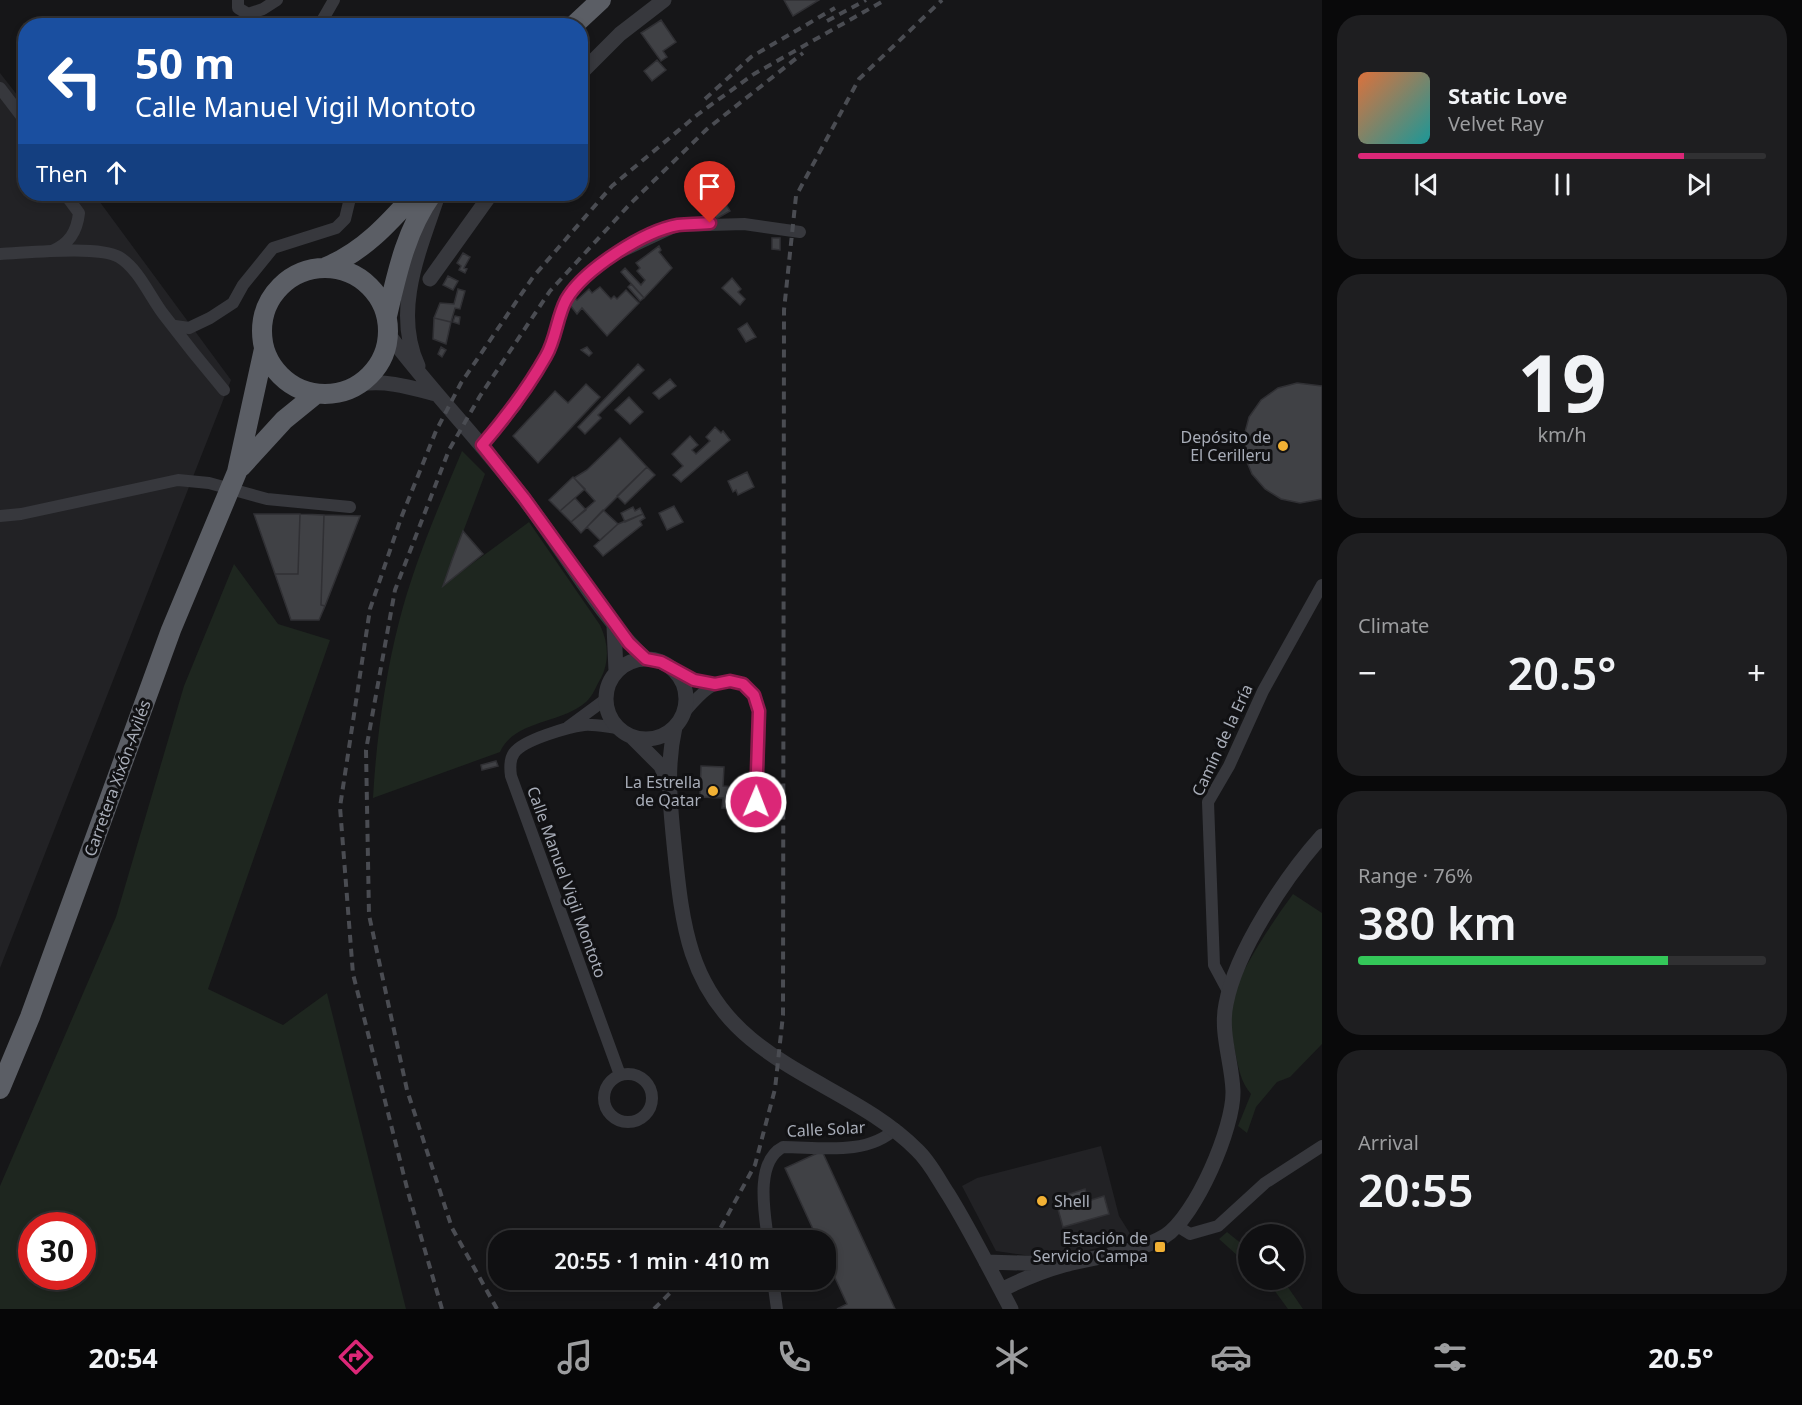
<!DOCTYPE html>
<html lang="en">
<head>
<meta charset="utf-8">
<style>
	:root { --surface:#101012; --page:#1e1e20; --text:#f1f3f6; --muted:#9c9d9f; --line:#303032; --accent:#db2777 }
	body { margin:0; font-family:"Noto Sans",sans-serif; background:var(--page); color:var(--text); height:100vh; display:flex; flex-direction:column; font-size:22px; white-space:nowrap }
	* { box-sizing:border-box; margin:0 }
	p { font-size:20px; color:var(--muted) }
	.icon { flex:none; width:33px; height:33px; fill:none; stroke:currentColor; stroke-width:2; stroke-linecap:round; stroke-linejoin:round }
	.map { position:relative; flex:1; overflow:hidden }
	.drawer { display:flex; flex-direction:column; gap:15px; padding:15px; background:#09090a; width:480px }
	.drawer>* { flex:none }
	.top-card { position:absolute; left:18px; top:18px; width:570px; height:183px; border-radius:24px; box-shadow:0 3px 9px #0003,0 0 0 2px var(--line); background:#1a4fa0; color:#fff; overflow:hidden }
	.buttons { position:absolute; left:1238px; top:1224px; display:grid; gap:12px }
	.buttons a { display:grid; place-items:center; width:66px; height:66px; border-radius:50%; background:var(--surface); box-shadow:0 3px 9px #0003,0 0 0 2px var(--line); font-size:30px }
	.speed { position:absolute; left:18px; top:1212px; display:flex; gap:12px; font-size:30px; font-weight:700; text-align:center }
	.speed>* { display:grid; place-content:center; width:78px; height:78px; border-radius:50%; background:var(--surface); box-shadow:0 3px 9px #0003,0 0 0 2px var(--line); line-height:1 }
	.speed .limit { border:9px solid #d22; background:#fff; color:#111 }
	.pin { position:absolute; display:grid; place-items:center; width:51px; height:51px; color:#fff; margin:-62px -26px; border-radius:50% 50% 50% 0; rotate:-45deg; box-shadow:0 0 6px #0007 }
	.pin .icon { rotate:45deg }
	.me { position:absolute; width:66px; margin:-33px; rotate:1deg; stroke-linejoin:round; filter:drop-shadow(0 0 4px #0008) }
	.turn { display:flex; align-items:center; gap:21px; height:126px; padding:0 18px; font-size:27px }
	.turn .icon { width:78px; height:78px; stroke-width:2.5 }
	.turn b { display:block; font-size:42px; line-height:51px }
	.then { display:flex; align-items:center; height:57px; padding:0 18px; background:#0003; gap:12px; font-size:22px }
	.big { font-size:45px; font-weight:600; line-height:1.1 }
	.drawer .tile { flex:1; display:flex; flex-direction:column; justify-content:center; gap:9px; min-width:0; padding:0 21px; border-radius:24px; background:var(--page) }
	.drawer .dial { align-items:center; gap:0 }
	.dial b { font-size:78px; line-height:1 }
	.song { display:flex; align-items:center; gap:18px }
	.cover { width:72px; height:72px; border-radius:9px; background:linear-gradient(135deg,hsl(20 70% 55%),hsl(180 70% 35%)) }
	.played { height:6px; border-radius:3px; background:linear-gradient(90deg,var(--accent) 80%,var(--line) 80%) }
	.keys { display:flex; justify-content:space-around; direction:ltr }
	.heat { display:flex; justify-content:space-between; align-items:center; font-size:33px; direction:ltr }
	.charge { height:9px; border-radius:4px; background:linear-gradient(90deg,#34c759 76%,var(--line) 0) }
	.trip { position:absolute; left:488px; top:1230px; width:348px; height:60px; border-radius:24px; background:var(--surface); box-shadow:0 3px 9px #0003,0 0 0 2px var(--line); font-weight:600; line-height:60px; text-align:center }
	.dock { display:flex; height:96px; justify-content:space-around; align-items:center; background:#060607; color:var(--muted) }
	.dock .icon { width:42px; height:42px }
	.dock .current { color:var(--accent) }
	.dock b { font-size:27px; color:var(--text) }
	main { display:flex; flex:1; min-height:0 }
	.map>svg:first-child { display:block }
</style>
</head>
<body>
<main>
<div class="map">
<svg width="1322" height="1309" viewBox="0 0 1322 1309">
	<rect width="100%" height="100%" fill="#161618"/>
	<path fill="#222225" d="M 0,73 L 25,105 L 26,194 L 94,194 L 231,380 L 0,968 Z
		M 1101,1146 L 1119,1216 L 1134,1240 L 1066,1255 L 1038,1257 L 996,1251 L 962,1186 L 977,1178 Z"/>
	<path fill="#1e261f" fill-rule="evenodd" d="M 462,451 L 485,474 L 443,585 L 529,522 L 600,625 C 608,642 610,660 601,678 C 596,686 593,696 586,702 C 561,724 514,720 500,752 L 373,798 C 376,742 385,676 399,622 C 414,563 439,506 462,451 Z
		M 234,564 L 278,624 L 330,640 L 208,989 L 283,1025 L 327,993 L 406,1309 L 0,1309 L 0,1186 L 116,917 L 184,686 ZM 32,1226 L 82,1226 L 82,1276 L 32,1276 Z
		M 1293,894 L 1322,913 L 1322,1044 L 1290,1077 L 1277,1082 L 1256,1107 L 1247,1133 L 1238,1126 L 1251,1094 C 1241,1082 1239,1070 1236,1056 C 1232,1038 1229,1019 1232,1001 C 1237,974 1276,917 1293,894 Z
		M 1227,1232 L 1248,1249 L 1248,1265 L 1219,1239 Z
		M 1267,1280 L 1283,1280 L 1303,1309 L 1288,1309 Z"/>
	<path fill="#404145" stroke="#303034" stroke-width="1.5" d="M 784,0 L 819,0 L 793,16 Z
		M 661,20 L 676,42 L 663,51 L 667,57 L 661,61 L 641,33 Z
		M 657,60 L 666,70 L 652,81 L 644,71 Z
		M 715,186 L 730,211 L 716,219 L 706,201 L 699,205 L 695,197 Z
		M 772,238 L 780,238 L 780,250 L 772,249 Z
		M 659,246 L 661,250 L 659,252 L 672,268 L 644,298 L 621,272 L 625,268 L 641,285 L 645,280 L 637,271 L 640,268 L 636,263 Z
		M 463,253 L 470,257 L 464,268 L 467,269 L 465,273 L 459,270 L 461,266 L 457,263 Z
		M 448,276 L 458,281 L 453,290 L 443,285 Z
		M 732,278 L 741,289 L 738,292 L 745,299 L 740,305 L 722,288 Z
		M 631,284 L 644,298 L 640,301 L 628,287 Z
		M 600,287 L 611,299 L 614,296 L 617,299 L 626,290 L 639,303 L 607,336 L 582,308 L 577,314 L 570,305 L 575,298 L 577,300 L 589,289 L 592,293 Z
		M 458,289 L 465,291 L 460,309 L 455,308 L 451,322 L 434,318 L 440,303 L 454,304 Z
		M 455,316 L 460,317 L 459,324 L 453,322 Z
		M 434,318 L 451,322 L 446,344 L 433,339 Z
		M 747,323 L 756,337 L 746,342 L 738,329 Z
		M 441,347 L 446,350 L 442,357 L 438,354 Z
		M 587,347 L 592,353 L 589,356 L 581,350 Z
		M 638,364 L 644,370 L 598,415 L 601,418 L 585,434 L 578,427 Z
		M 670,379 L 676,386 L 659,399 L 653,393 Z
		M 1297,383 L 1322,386 L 1322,499 L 1300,503 L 1281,499 L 1265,489 L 1252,474 L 1245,457 L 1244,436 L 1249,417 L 1261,400 L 1278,388 Z
		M 586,384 L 600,397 L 538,463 L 513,436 L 555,391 L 568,403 Z
		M 629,397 L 643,412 L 630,424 L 615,410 Z
		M 715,427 L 721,433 L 723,431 L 730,440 L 681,482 L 673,475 L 683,466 L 672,454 L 690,436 L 698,445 L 692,450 L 696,454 L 710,441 L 706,437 Z
		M 620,438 L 647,467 L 581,533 L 571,522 L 595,501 L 574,478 L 587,470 Z
		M 647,467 L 655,475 L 625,504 L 617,496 Z
		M 747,472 L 754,487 L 738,495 L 736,490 L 733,492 L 728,481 Z
		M 573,477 L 585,489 L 560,511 L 549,500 Z
		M 575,498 L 586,510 L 571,522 L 560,511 Z
		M 674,506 L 683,522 L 667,530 L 659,513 Z
		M 633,507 L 635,511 L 640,508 L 643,514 L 625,522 L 621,513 Z
		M 603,510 L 618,524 L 600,540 L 587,527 Z
		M 254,514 L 300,514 L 298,574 L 275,574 Z
		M 300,514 L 324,515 L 321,605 L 325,606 L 319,620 L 291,620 L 275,574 L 298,574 Z
		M 643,514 L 645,518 L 640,521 L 642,525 L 603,556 L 594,546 L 618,524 Z
		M 324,515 L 360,516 L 325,606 L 321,605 Z
		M 463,531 L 483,554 L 443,586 L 452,560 Z
		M 496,761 L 498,766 L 482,770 L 481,765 Z
		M 701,766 L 724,767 L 723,786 L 736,787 L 735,808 L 722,808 L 723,798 L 700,797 Z
		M 740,790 L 745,790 L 745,799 L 740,799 Z
		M 822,1151 L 895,1309 L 837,1309 L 847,1304 L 825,1256 L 825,1240 L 818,1240 L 785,1168 Z
		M 1085,1189 L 1088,1201 L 1104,1196 L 1109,1214 L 1063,1227 L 1058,1209 L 1066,1206 L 1063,1196 Z"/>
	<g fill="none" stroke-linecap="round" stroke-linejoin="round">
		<path stroke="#37383d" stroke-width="12" d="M 238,0 L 238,8 L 248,14 L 263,9 L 277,0
			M 319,26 L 334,0
			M 0,88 L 26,122
			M 52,251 C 69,244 77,232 79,213 L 65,194
			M 0,254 C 26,253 98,245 119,257 C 139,269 150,297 164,315 C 183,340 203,365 224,390
			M 175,326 L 189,328 L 210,318 L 233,303 L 243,285 L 273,248 L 336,228 L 345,219 L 351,194
			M 482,445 L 516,405 L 547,354 L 566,300 L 586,276 L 606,259 L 676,226 L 744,224 L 800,232
			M 0,516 L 21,514 L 178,480 L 209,483 L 267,499 L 350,507
			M 674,670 L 694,680 L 715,684
			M 683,714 C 697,698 713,677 736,682 C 743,684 750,689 754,695 C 764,712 757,780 756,802
			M 568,727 L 606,699
			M 618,728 C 607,727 595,724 584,725 C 568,727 523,740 514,753 C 509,760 510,769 511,776 L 620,1075
			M 1229,993 L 1214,965 L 1208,802 L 1229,766 L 1263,691 L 1322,585
			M604 1098a24 24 0 1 1 48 0a24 24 0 1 1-48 0Z
			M 1177,1226 L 1190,1234 L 1218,1226 L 1265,1183 L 1322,1146
			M 768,1240 C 765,1215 754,1162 783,1147 C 819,1147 867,1156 895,1129
			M 773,1280 L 777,1309"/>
		<path stroke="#37383d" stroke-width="15" d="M 580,74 L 620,34 L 664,0
			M 430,279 L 491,194
			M 389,335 C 431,391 480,440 522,496 C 562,547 599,616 646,659
			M 418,366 C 392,310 420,249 438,195
			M 360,384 C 387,380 409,387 436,394
			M 614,626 L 616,671
			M606 699a40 40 0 1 1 80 0a40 40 0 1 1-80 0Z
			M 675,727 C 666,767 670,804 674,844 C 682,922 687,986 751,1039 C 803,1082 869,1102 917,1150 C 930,1162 938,1179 948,1194 C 971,1231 990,1270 1011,1309
			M 633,738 L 661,766 L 667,780
			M 986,1262 L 1056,1264
			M 1001,1290 C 1021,1280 1042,1271 1064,1265 C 1097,1256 1135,1254 1165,1236 C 1196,1216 1234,1127 1233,1091 C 1232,1062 1220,1033 1226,1004 C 1236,951 1286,876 1322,836"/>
		<path stroke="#5b5e65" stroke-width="20" d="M 573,26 L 601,0
			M 326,267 C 363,252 389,223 415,194
			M262 331a63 63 0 1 1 126 0a63 63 0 1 1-126 0Z
			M 387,316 C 397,273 406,230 432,194
			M 241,467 L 284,420 L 316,394
			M 0,1089 L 30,1017 L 171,630 L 237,472 L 264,349"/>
		<path stroke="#4a4c52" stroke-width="4" stroke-dasharray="8 6" stroke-linecap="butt" d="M 827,21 L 866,0
			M 705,99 L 751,57 L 835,8
			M 714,1240 L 755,1165 L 775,1089 L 783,1015 L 784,310 L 796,196 L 859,79 L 942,0
			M 442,1309 L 408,1192 L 353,974 L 340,807 L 370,609 L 401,518 L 436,431 L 461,383 L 533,277 L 612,186 L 697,115 L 754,74 L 885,0
			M 497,1309 L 452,1228 L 407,1090 L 369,915 L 366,750 L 395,590 L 449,450 L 480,396 L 550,291 L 630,204 L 707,129 L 803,53
			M 654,1309 L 683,1280"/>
	</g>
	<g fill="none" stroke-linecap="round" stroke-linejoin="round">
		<defs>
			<path id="route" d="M 710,223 C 699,224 688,224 678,225 C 644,231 583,270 566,300 C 557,317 556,339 546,356 C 528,388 506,417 482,445 L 524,498 L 629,643 L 646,659 L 661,662 L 694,680 L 715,684 L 730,681 L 743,684 L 754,695 L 759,711 L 756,802"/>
		</defs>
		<use href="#route" stroke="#8e194d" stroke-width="15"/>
		<use href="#route" stroke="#db2777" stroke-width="10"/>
	</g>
	<g fill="#f2b134" stroke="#111113" stroke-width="2">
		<circle cx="1283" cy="446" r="6"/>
		<circle cx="713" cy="791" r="6"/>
		<circle cx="1042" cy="1201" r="6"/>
		<rect x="1154" y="1241" width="12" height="12" rx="3"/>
	</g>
	<g text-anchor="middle" stroke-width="6" stroke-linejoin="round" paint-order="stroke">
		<g font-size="16" fill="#a8adb8" stroke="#111113" text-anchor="end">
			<text x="1271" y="443">Depósito de<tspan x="1271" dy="18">El Cerilleru</tspan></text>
			<text x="701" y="788">La Estrella<tspan x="701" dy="18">de Qatar</tspan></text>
			<text x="1054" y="1207" text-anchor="start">Shell</text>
			<text x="1148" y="1244">Estación de<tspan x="1148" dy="18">Servicio Campa</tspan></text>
		</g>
		<g font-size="16" fill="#a8adb8" stroke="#111113">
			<text transform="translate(1222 740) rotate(-65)" y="6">Camín de la Ería</text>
			<text transform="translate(117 778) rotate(-70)" y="6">Carretera Xixón-Avilés</text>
			<text transform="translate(567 882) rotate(70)" y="6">Calle Manuel Vigil Montoto</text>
			<text transform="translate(826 1129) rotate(-3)" y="6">Calle Solar</text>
		</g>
	</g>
</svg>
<div class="buttons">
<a><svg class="icon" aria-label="search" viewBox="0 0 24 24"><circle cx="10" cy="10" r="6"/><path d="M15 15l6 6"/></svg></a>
</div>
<div class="speed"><div class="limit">30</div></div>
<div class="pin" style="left:710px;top:223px;background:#d93025"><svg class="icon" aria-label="arrive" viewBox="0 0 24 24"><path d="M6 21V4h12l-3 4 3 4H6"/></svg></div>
<svg class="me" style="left:756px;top:802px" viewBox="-20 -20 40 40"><circle r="17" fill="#db2777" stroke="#fff" stroke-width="3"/><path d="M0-11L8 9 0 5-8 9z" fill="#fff"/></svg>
<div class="trip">20:55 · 1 min · 410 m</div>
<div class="top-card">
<div class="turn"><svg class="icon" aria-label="left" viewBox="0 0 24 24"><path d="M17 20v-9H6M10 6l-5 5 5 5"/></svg><div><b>50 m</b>Calle Manuel Vigil Montoto</div></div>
<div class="then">Then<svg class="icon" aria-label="ahead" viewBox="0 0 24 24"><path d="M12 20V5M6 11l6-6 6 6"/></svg></div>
</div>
</div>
<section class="drawer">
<div class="tile">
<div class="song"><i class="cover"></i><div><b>Static Love</b><p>Velvet Ray</p></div></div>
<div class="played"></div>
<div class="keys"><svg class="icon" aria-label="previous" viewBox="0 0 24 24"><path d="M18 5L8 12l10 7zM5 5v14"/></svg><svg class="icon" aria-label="pause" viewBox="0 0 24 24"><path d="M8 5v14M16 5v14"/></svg><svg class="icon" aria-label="next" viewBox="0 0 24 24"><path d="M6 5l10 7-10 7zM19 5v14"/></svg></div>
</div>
<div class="tile dial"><b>19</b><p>km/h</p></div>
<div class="tile"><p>Climate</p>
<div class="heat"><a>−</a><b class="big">20.5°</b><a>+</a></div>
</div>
<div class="tile"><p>Range · 76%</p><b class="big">380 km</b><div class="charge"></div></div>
<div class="tile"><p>Arrival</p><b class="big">20:55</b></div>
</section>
</main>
<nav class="dock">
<b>20:54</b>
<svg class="icon current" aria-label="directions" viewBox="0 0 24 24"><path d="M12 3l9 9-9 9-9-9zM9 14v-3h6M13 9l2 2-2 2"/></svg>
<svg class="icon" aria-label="music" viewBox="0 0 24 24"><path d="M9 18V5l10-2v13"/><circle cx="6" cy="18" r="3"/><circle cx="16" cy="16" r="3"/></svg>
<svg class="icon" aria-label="phone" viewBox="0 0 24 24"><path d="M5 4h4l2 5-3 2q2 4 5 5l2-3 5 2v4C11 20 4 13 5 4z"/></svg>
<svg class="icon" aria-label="climate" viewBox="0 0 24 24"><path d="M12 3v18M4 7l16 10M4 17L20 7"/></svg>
<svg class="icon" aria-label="car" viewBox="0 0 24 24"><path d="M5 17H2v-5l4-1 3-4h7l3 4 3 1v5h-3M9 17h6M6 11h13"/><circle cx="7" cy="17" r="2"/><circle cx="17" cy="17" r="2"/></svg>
<svg class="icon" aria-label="filters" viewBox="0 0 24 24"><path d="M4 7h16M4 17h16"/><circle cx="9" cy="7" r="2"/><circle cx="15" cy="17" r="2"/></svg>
<b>20.5°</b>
</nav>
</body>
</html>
